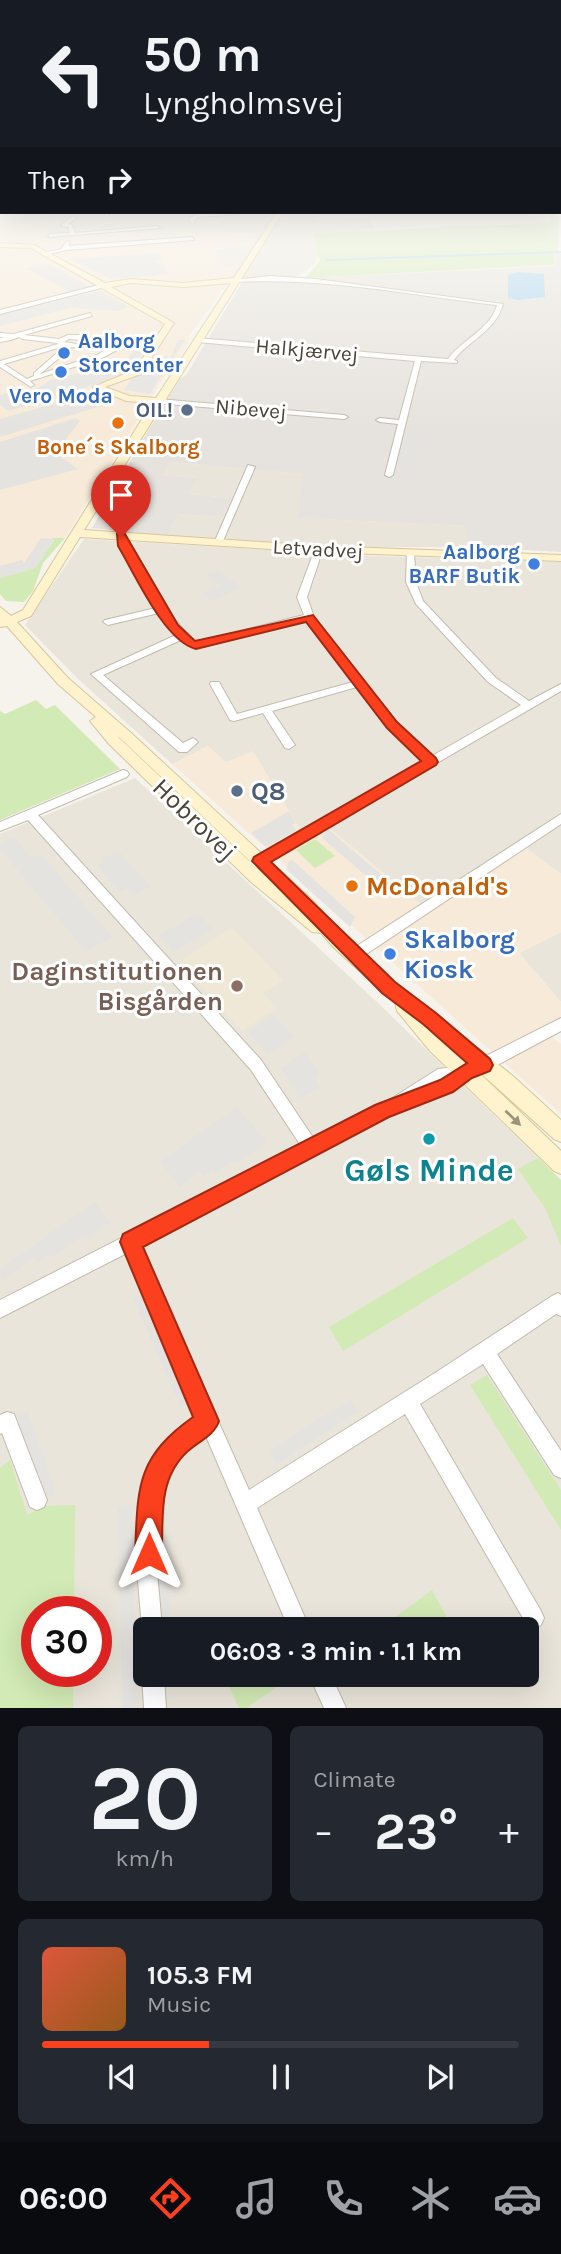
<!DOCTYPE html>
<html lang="en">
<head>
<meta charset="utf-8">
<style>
	:root { --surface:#171b24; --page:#242831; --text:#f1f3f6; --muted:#9ea1a6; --line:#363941; --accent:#fc3f1d }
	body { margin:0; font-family:Karla,sans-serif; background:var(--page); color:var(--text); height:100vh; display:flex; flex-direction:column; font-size:26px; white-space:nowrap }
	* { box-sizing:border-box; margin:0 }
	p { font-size:23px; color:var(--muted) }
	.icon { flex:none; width:38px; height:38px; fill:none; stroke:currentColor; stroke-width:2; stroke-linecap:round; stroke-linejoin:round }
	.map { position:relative; height:1708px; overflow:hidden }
	.drawer { display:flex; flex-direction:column; gap:18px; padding:18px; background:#0d0f14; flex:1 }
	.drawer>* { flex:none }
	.top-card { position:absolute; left:0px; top:0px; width:562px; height:214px; box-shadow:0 7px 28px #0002; background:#171b24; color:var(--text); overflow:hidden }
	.speed { position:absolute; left:21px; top:1596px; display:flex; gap:14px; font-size:35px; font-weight:700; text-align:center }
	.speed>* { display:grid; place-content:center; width:91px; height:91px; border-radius:50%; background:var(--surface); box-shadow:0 7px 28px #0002; line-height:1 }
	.speed .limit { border:10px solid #d22; background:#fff; color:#111 }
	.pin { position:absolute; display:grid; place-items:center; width:60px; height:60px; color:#fff; margin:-72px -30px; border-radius:50% 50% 50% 0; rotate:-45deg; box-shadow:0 0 7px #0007 }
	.pin .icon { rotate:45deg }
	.me { position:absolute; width:77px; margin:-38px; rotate:0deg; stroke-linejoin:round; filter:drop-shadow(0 0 5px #0008) }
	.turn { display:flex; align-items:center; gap:24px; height:147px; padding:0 28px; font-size:32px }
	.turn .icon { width:91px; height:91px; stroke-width:2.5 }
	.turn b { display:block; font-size:49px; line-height:60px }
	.then { display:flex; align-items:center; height:66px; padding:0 28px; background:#0003; gap:14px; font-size:26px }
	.big { font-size:52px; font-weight:700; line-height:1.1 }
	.drawer .widget { flex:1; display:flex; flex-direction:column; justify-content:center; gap:10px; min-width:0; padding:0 24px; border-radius:10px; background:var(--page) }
	.drawer .dial { align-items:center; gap:0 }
	.dial b { font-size:91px; line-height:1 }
	.song { display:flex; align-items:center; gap:21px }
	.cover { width:84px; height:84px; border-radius:10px; background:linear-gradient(135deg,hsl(10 70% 55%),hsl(30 70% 35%)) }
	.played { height:7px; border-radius:4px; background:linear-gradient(90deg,var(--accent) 35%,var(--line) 35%) }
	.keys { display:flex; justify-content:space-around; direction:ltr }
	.heat { display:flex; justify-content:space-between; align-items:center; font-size:38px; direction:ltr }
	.drawer .tiles { flex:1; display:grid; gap:18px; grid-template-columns:1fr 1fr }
	.widget:last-child { grid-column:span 2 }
	.trip { position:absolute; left:133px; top:1617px; width:406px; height:70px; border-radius:10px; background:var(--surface); box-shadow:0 7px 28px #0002; font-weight:700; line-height:70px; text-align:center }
	.menu { display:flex; height:112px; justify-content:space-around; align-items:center; background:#090b0e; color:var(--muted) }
	.menu .icon { width:49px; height:49px }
	.menu .active { color:var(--accent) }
	.menu b { font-size:32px; color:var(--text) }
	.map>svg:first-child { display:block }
</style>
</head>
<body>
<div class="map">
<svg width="561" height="1708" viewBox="0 0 561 1708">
	<rect width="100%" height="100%" fill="#f6f3ec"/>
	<path fill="#eae5da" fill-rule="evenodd" d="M 47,212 L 316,212 L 319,220 L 369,218 L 376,230 L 313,233 L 320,256 L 315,258 L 316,262 L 306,271 L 295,277 L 229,277 L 238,266 L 223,267 L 212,249 L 254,246 L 259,235 L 177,229 L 39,239 L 60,222 L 37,219 Z
		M 169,462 L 302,474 L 300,518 L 467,526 L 469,547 L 352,547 L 167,536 L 179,514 L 222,517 L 230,498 L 188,494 L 196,478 L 163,475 Z
		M 84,539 L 374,556 L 561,562 L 561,874 L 519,843 L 422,905 L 322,822 L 303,833 L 208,746 L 172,764 L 77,678 L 25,625 Z
		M 135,778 L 378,1003 L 561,1180 L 561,1708 L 0,1708 L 0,834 ZM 37,1612 L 96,1612 L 96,1671 L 37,1671 ZM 145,1629 L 527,1629 L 527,1675 L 145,1675 Z
		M 561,932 L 561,1002 L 519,953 Z"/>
	<path fill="#f7ead8" d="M 0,207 L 2,212 L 47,212 L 38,219 L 60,221 L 40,239 L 177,229 L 259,234 L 254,246 L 212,249 L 223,267 L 239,266 L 189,336 L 188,344 L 161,382 L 65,538 L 54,539 L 36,568 L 0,578 Z
		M 208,746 L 226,762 L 253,751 L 302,832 L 322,822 L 422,905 L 519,843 L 561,874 L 561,932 L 519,953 L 561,1002 L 561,1017 L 540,1027 L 561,1044 L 561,1114 L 172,764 Z"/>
	<path fill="#e6e2dd" d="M 555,253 L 561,253 L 561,552 L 469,547 L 466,526 L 299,518 L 302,474 L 170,462 L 163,475 L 197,478 L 188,494 L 231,498 L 222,517 L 179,514 L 167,536 L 92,528 L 142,441 L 180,379 L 187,374 L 242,282 L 303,282 L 305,278 L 556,266 Z"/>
	<path fill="#efe8d6" d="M 232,928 L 283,980 L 263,993 L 277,1008 L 242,1031 L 182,966 L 184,958 Z"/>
	<path fill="#d2eab5" d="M 551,212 L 559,212 L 558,252 L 554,253 L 555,265 L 305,278 L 320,261 L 313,233 L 551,223 Z
		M 52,538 L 65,538 L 43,563 L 33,591 L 24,602 L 6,601 L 0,594 L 0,578 L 35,568 L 54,540 Z
		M 36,700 L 46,709 L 55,705 L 120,769 L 0,820 L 0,711 L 5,714 Z
		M 315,839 L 335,856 L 315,868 L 296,850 Z
		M 538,1158 L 561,1180 L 561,1246 L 545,1208 L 518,1169 Z
		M 513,1218 L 528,1238 L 343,1351 L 329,1327 Z
		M 487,1375 L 561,1490 L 561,1530 L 470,1385 Z
		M 10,1460 L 27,1515 L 44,1506 L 75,1505 L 74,1612 L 37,1612 L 37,1671 L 74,1671 L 73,1708 L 0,1708 L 0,1468 Z
		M 432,1590 L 453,1629 L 394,1629 L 390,1621 Z
		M 233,1675 L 293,1675 L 247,1708 L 239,1708 L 226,1680 Z"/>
	<path fill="#e5e3e0" d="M 159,253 L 162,260 L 153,261 L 164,265 L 168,274 L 111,279 L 71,259 Z
		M 47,264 L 91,287 L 71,292 L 26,268 Z
		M 100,291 L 128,306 L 119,311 L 69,308 L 0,326 L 0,314 Z
		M 178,340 L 185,340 L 150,394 L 124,390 L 132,378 L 142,374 L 155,356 L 171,357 Z
		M 133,350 L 145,350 L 132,371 L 125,375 L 9,411 L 0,405 L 0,395 L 15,390 L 37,389 L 50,380 L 126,362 Z
		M 94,392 L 115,405 L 101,406 L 0,437 L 0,419 Z
		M 76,418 L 80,421 L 55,453 L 78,469 L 0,490 L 0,442 Z
		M 406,433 L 422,435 L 414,470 L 402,469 L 402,466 L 398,465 Z
		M 41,538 L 54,539 L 36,568 L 0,578 L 0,566 L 22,560 L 24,563 Z
		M 218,571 L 243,587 L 212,601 L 202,594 L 220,585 L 207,575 Z
		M 289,811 L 296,823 L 292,825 L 296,830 L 266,847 L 251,833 Z
		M 328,829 L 391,883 L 390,891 L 386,893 L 322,838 Z
		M 13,836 L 32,858 L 41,854 L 112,937 L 86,952 L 0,849 L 0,843 Z
		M 118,850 L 151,886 L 134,896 L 127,888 L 120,892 L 97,866 L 104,862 L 102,859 Z
		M 292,860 L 355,917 L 350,927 L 287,870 L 288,862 Z
		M 198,913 L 213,929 L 173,952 L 158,936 Z
		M 274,1015 L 294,1036 L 268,1054 L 248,1032 Z
		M 305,1052 L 320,1075 L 315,1079 L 321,1088 L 300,1098 L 281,1068 Z
		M 237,1107 L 267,1142 L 239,1163 L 235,1160 L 215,1174 L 212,1170 L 204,1176 L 200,1172 L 179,1187 L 160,1161 Z
		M 95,1202 L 109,1223 L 86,1239 L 83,1236 L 51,1258 L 49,1255 L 38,1262 L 35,1257 L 1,1280 L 0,1268 Z
		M 143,1294 L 192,1400 L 180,1406 L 133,1299 Z
		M 351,1399 L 358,1412 L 276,1465 L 269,1450 Z
		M 28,1412 L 56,1493 L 44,1501 L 16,1417 Z
		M 132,1505 L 138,1708 L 122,1708 L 118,1507 Z
		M 167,1544 L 171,1629 L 157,1629 L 154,1547 Z"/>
	<path fill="#a9d4f2" d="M 518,272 L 544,274 L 545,297 L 518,300 L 508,298 L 508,275 Z"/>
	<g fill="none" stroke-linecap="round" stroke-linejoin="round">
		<path stroke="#a9d4f2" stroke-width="2" d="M 327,260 L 561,252"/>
		<defs>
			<path id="street" d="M 0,196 L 2,196 L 2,199 L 0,199 Z
				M 106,212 L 112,212 L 107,216 L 104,214 Z
				M 240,212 L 262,212 L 199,217 L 194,220 L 195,222 L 192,224 L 188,219 L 198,214 Z
				M 73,216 L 76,218 L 68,224 L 72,225 L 75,233 L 157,226 L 160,228 L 48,237 L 50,234 L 70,233 L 68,227 L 61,225 Z
				M 192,237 L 194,240 L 66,250 L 45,255 L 42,253 L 61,249 L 67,241 L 70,243 L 68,246 Z
				M 270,276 L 316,279 L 503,304 C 497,328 473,339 457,356 L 454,360 L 457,361 L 457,363 L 421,361 L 393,475 L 389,477 L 385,475 L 398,424 L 380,422 L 376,420 L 380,418 L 399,420 L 415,361 L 197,342 L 194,340 L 197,338 L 448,359 C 461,340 491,329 497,305 C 411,295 323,277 236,282 L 233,280 Z
				M 103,284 L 105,287 L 0,314 L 0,310 Z
				M 90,313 L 92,316 L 24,335 L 59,339 L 68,335 L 80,335 L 90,340 L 139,342 L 142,344 L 139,346 L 120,345 L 115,351 L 102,358 L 30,381 L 34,385 L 31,387 L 0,367 L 0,361 L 58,344 L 57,343 L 22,339 L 19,337 L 11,340 L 0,342 L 0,338 L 6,337 L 0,337 L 0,333 L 14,334 ZM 69,339 L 82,340 L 77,344 L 64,342 ZM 86,344 L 113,345 L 97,355 L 40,374 L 72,347 L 78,348 ZM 65,346 L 34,373 L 34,376 L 27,379 L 4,364 Z
				M 158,399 L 344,415 L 348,417 L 344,419 L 155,403 L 154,401 Z
				M 248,465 L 255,467 L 222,543 L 215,545 L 214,543 Z
				M 118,535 L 125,537 L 128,546 L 170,614 L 190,637 L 197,642 L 304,615 L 297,597 L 315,549 L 322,547 L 323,549 L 307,597 L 314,617 L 396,723 L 432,756 L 521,705 L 488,682 L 416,604 L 406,582 L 407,551 L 414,553 L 416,582 L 423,601 L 496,678 L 529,701 L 561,684 L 561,691 L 256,868 L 248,868 L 246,865 L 248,862 L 423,761 L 388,727 L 357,687 L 272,711 L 295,745 L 289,749 L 285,748 L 263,713 L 234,721 L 230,720 L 210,684 L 211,682 L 219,682 L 237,714 L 353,682 L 307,620 L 196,648 L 181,640 L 103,675 L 183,743 L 193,738 L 198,742 L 187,752 L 179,752 L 91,674 L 176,635 L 159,613 L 108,625 L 103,622 L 105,620 L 156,608 L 120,546 L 117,537 Z
				M 123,770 L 127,771 L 129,774 L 127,777 L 38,815 L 261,1060 L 314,1139 L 386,1102 L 438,1069 L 465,1066 L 470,1067 L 472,1072 C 461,1091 438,1096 418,1103 L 413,1101 L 396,1112 L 140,1246 L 249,1490 L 435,1373 L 552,1296 L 558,1293 L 561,1295 L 561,1316 L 556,1314 L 497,1354 L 561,1451 L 561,1478 L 554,1475 L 483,1364 L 420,1404 L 541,1611 L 544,1618 L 541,1625 L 534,1628 L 527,1625 L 405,1414 L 257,1508 L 310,1629 L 289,1629 L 205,1434 C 193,1442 180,1450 172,1463 C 145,1506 159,1580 162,1629 L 145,1629 L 145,1636 L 142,1629 C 138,1571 125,1499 160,1448 C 169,1434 184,1426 197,1417 L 127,1253 L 0,1318 L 0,1300 L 301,1146 L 251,1070 L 28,820 L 0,831 L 0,822 Z
				M 561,814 L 561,824 L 359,959 L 354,960 L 349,959 L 347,955 L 349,951 Z
				M 561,1018 L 561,1031 L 486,1071 L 481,1072 L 476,1071 L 474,1066 L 476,1061 Z
				M 7,1412 L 14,1414 L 47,1500 L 44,1507 L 37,1510 L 30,1507 L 2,1433 L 0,1434 L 0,1415 Z
				M 145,1668 L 145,1675 L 164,1675 L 166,1708 L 144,1708 L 142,1675 Z
				M 309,1675 L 331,1675 L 346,1708 L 324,1708 Z"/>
			<path id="secondary" d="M 277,212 L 283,212 L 84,530 L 319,546 L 561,555 L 561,561 L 319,552 L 80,537 L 31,616 L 17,622 L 68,678 L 130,732 L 311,899 L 346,938 L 394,982 L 513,1076 L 561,1120 L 561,1142 L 554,1139 L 468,1062 L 561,1151 L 561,1174 L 554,1171 L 430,1051 L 397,1011 L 395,1003 L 334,948 L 321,933 L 312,932 L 251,882 L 109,744 L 90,721 L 96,717 L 58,684 L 7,626 L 0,627 L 0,607 L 11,616 L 23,610 L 152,403 L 126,401 L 93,387 L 135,370 L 165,324 L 31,248 L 0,247 L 0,243 L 34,245 L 105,283 L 131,279 L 183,283 L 234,278 ZM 131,283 L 183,287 L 231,283 L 156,398 L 130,396 L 105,387 L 141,374 L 174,323 L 111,287 ZM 117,736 L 120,738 L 268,878 L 263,874 Z"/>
		</defs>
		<use href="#street" stroke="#c2bbae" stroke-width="2"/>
		<use href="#secondary" stroke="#d6c79b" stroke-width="2"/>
		<use href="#street" fill="#fff" fill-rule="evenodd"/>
		<use href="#secondary" fill="#fff3cd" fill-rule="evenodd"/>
	</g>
	<defs><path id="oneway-solid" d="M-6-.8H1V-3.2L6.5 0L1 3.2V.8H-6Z" transform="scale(1.75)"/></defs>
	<use fill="#9c937c" href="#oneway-solid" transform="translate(513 1118) rotate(44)"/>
	<linearGradient id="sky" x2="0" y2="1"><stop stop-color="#8fc1ec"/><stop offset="0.44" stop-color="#fbfaf6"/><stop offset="1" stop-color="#fbfaf6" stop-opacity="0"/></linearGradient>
	<rect width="561" height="430" fill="url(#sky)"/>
	<path fill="#fc3f1d" stroke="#a42913" stroke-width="2" d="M 117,534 L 125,534 L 178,625 L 195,641 L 313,615 L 397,722 L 436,758 L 438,762 L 436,765 L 271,862 L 395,982 L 436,1013 L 490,1059 L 493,1065 L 490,1071 L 472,1078 L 453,1092 L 389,1117 L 143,1247 L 219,1421 C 214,1436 199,1441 188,1451 C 158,1478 163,1517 162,1554 L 158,1563 L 149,1567 L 139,1563 L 135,1554 C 138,1488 135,1458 193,1417 L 120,1242 L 123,1234 L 375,1105 L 440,1080 L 467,1063 L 423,1024 L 382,993 L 252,861 L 254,857 L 421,761 L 387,728 L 306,622 L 196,649 C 164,641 135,574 118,546 Z"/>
	<g fill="#3f7fe0" stroke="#fff" stroke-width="2.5">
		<circle cx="64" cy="353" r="7"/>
		<circle cx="61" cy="372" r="7"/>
		<circle cx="534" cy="564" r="7"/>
		<circle cx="390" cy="954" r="7"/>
	</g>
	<g fill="#5c6f8a" stroke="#fff" stroke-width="2.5">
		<circle cx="187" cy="410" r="7"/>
		<circle cx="237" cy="791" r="7"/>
	</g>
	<g fill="#e8710a" stroke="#fff" stroke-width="2.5">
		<circle cx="118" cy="423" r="7"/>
		<circle cx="352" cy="886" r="7"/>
	</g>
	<circle fill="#8d6e63" stroke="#fff" stroke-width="2.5" cx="237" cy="986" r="7"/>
	<circle fill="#0f9aa8" stroke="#fff" stroke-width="2.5" cx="429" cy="1139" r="7"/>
	<g text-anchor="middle" stroke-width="6" stroke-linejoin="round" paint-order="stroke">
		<g font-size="21" font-weight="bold" fill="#366cbe" stroke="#fff" text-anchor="start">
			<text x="78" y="348">Aalborg<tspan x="78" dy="24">Storcenter</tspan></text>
			<text x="61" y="403" text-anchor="middle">Vero Moda</text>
			<text x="520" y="559" text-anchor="end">Aalborg<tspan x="520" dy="24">BARF Butik</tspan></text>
		</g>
		<g font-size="21" fill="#4b4439" stroke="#fff">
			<text transform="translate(307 350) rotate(5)" y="7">Halkjærvej</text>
			<text transform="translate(251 409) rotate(5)" y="7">Nibevej</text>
			<text transform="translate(318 549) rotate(3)" y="7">Letvadvej</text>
		</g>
		<g font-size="21" font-weight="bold" fill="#4e5e75" stroke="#fff" text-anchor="end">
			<text x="173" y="417">OIL!</text>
		</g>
		<g font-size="21" font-weight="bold" fill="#c56008" stroke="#fff">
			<text x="118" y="454">Bone´s Skalborg</text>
		</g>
		<g font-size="26" font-weight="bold" fill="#4e5e75" stroke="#fff" text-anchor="start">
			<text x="251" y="800">Q8</text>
		</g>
		<g font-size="26" fill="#4b4439" stroke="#fff">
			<text transform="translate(195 819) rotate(44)" y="9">Hobrovej</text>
		</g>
		<g font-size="26" font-weight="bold" fill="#c56008" stroke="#fff" text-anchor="start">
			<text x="366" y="895">McDonald's</text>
		</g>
		<g font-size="26" font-weight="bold" fill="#366cbe" stroke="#fff" text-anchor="start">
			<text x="404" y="948">Skalborg<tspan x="404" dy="30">Kiosk</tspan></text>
		</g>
		<g font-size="26" font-weight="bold" fill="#785e54" stroke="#fff" text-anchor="end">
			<text x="223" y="980">Daginstitutionen<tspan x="223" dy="30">Bisgården</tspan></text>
		</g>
		<g font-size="32" font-weight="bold" fill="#0d838f" stroke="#fff">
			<text x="429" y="1181">Gøls Minde</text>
		</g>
	</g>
</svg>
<div class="speed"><div class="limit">30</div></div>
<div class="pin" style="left:121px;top:537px;background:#d93025"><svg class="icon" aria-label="arrive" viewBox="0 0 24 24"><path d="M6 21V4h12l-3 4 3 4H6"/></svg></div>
<svg class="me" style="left:149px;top:1554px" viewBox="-20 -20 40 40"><path d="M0-17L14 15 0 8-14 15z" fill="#fc3f1d" stroke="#fff" stroke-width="4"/></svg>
<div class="trip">06:03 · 3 min · 1.1 km</div>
<div class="top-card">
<div class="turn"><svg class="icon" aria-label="left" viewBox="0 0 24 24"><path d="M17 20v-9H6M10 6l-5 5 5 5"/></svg><div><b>50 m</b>Lyngholmsvej</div></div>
<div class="then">Then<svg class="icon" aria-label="right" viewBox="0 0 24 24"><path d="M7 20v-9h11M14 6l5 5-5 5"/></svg></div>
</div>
</div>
<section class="drawer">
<div class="tiles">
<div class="widget dial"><b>20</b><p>km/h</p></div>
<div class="widget"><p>Climate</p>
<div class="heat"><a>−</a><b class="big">23°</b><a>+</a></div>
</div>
<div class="widget">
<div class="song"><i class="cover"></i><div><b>105.3 FM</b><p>Music</p></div></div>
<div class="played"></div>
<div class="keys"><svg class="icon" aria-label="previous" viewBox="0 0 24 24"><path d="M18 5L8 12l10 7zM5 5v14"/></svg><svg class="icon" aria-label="pause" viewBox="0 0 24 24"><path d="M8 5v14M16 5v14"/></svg><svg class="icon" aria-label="next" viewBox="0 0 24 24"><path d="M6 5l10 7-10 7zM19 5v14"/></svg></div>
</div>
</div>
</section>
<nav class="menu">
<b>06:00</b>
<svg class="icon active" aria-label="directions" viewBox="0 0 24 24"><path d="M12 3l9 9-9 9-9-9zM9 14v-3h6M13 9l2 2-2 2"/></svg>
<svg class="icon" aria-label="music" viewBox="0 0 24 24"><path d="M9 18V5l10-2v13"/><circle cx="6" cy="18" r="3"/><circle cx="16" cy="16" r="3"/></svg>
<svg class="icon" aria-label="phone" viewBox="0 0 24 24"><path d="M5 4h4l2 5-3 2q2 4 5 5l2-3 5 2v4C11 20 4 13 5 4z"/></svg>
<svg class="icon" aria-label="climate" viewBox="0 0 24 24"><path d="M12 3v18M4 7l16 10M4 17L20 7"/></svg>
<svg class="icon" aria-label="car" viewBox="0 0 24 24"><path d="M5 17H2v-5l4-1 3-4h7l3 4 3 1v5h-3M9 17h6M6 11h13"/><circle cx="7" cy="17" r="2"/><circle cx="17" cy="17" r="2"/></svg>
</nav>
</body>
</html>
